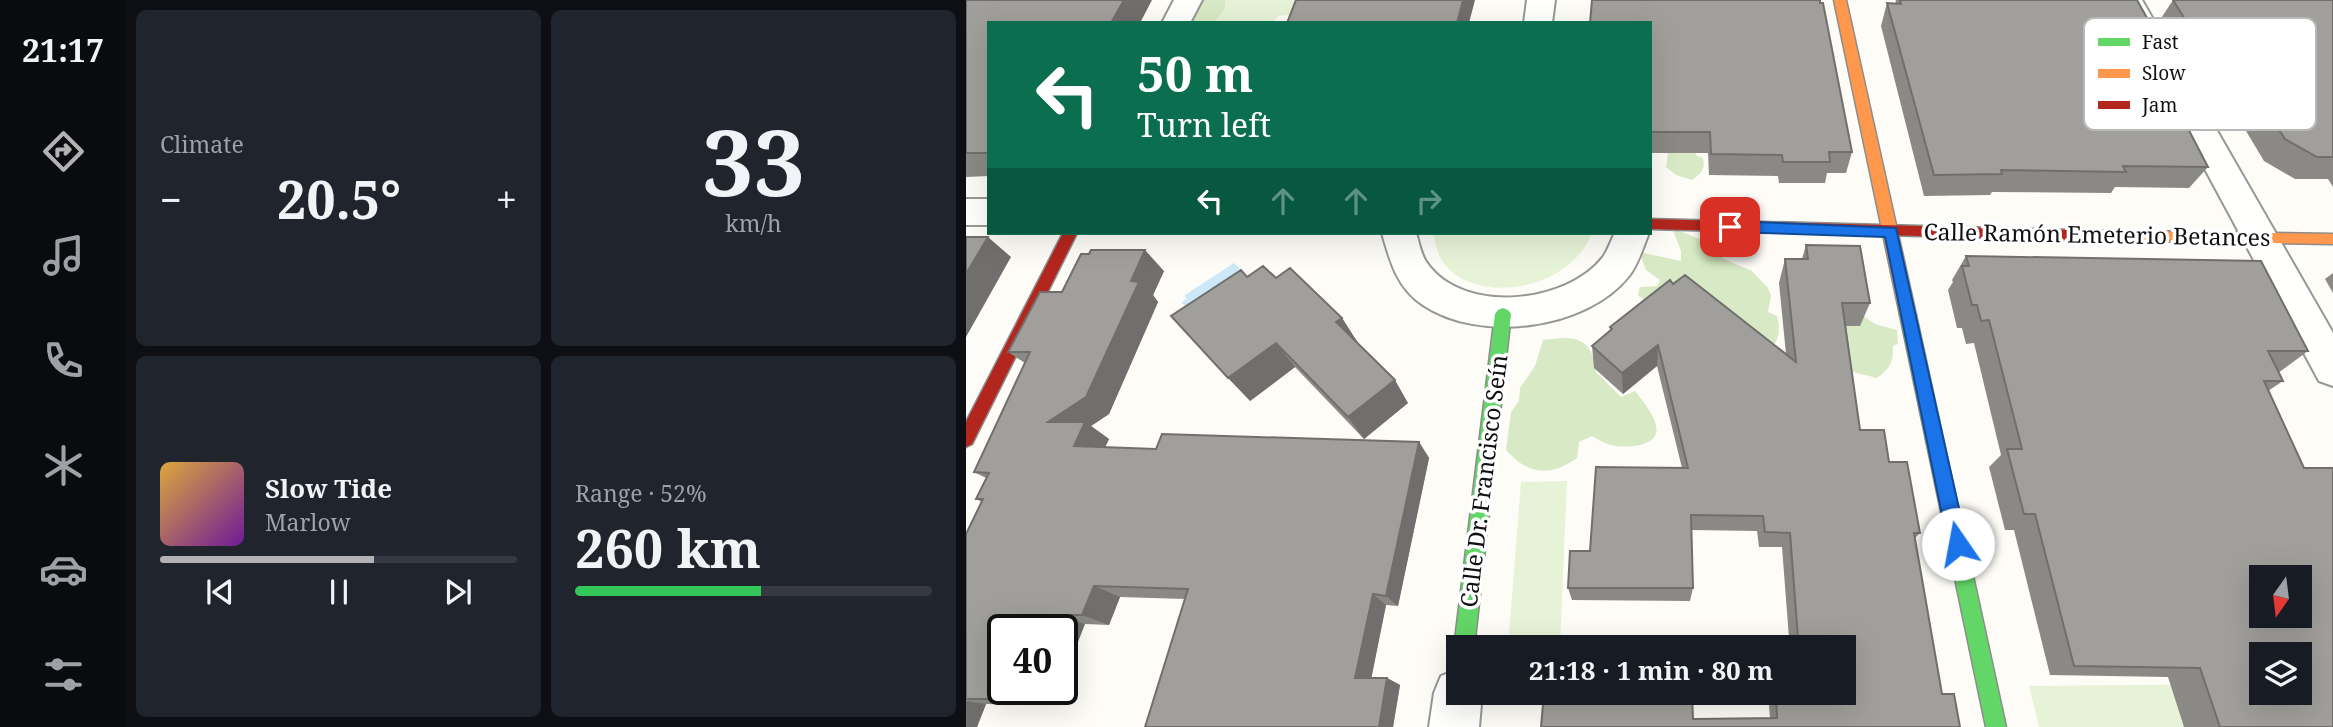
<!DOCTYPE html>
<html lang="en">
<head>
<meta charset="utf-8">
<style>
	:root { --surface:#171b24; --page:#20242c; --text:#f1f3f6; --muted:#9ea1a6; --line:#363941; --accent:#b2b2b3 }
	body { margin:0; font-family:"Noto Serif",serif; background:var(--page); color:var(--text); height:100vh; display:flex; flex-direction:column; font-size:26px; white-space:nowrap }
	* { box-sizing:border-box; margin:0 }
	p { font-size:23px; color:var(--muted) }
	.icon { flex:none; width:38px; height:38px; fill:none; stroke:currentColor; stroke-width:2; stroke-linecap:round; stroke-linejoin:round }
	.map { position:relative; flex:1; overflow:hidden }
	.sheet { display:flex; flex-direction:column; gap:10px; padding:10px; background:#0d0f14; width:840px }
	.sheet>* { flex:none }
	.banner { position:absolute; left:21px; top:21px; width:665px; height:214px; border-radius:0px; box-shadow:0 7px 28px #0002; background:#0b6e4f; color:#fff; overflow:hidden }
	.needle { width:46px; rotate:194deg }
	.controls { position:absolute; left:1283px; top:565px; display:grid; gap:14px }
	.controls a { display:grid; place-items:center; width:63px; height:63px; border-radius:0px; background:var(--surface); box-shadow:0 7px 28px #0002; font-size:35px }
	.speed { position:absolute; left:21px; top:614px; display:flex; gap:14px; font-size:35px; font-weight:700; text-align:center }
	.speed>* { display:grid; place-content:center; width:91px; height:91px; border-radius:50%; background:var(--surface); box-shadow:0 7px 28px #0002; line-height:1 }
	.speed .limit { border:4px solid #111; border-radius:10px; background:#fff; color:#111 }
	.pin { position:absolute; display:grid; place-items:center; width:60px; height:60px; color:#fff; margin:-30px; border-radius:14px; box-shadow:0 4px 10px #0006 }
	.me { position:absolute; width:77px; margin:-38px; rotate:348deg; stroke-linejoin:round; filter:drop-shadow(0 0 5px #0008) }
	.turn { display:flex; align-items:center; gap:24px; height:147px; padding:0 35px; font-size:32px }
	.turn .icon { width:91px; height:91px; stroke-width:2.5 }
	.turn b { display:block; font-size:49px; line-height:60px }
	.lanes { display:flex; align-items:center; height:66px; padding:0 35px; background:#0003; justify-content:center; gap:35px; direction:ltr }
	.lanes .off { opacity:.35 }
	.big { font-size:52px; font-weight:700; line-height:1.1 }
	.sheet .card { flex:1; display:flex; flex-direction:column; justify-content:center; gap:10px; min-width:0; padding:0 24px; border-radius:10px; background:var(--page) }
	.sheet .dial { align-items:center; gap:0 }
	.dial b { font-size:91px; line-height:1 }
	.song { display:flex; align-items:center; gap:21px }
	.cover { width:84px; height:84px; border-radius:10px; background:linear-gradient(135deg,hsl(40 70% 55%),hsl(280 70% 35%)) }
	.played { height:7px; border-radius:4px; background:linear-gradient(90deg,var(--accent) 60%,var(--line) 60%) }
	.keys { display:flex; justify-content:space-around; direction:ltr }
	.heat { display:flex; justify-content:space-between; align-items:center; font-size:38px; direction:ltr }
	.charge { height:10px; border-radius:5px; background:linear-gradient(90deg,#34c759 52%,var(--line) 0) }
	.sheet .tiles { flex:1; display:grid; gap:10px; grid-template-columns:repeat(2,1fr) }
	.trip { position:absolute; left:480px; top:635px; width:410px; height:70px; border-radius:0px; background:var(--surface); box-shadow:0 7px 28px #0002; font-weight:700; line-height:70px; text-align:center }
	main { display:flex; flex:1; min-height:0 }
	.tabs { display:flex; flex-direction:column; width:126px; justify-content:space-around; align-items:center; background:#090b0e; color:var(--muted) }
	.tabs .icon { width:49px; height:49px }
	.tabs .current { color:var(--accent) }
	.tabs b { font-size:32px; color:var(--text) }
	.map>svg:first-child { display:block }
</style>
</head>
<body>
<main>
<nav class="tabs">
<b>21:17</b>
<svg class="icon current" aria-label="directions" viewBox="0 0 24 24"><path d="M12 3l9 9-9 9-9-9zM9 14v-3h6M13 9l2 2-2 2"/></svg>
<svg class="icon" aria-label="music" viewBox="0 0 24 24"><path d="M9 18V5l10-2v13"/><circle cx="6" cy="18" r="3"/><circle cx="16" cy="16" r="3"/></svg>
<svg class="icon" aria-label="phone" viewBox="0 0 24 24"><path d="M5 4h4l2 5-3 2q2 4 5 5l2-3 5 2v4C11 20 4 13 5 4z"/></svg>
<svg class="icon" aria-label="climate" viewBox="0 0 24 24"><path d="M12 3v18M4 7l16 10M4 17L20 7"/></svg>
<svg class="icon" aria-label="car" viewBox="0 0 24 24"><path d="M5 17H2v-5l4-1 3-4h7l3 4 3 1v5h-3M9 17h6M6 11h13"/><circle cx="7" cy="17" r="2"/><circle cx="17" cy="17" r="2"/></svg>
<svg class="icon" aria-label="filters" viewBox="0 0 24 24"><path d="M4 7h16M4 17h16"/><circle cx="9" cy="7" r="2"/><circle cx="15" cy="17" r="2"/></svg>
</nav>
<section class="sheet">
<div class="tiles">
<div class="card"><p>Climate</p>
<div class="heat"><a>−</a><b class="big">20.5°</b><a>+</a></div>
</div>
<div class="card dial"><b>33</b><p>km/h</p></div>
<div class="card">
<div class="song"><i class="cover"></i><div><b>Slow Tide</b><p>Marlow</p></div></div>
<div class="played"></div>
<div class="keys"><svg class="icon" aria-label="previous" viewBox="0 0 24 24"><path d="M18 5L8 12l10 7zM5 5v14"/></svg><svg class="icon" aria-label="pause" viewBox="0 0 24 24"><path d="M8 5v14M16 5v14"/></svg><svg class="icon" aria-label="next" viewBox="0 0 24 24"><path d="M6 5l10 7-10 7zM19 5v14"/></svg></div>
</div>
<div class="card"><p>Range · 52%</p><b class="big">260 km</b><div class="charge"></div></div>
</div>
</section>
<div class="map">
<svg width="1367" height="727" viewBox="0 0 1367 727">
	<rect width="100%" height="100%" fill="#fdfcf7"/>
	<path fill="#e7f3d7" d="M 259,0 L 338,0 L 331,14 L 312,16 L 307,23 L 247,23 L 260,4 Z
		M 468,233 L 626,233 C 599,303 471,309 468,233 Z
		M 601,481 L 594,647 L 542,647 L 555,482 Z
		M 1276,684 L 1367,727 L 1073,727 L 1063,686 Z"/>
	<path fill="#d8eac5" d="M 210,0 L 259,0 C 262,8 253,17 247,23 L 205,23 Z
		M 731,146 L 730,155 L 737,158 C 740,170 734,174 726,180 L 710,175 L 700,167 L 702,153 Z
		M 706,228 L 734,239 L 758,259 L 786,271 L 802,288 L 805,296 L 802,312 L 811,316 C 814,328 814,337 806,348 L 688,309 L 672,295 L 674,287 L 691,286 L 694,280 L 680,270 L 673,252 L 715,261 L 715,251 Z
		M 892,312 L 909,324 L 931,330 L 932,344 L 927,346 C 927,363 925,367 911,378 L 879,370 L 868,326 Z
		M 598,338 C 621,338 628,351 630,372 L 655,397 L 669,391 C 685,411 709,441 667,446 C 651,448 640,445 626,436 L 613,442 L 611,458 C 584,477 562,475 540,450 L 545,412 L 553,401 L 554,388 L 569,366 L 577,340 Z"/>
	<path fill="#cde8f7" d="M 268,263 L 286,280 L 230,312 L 215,303 L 220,299 L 219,295 Z"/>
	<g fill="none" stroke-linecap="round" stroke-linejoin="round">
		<defs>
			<path id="street" d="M 208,0 L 236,0 L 224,23 L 196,23 Z
				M 561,0 L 589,0 L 586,23 L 558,23 Z
				M 1148,0 L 1176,0 L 1367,333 L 1367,386 L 1353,381 Z
				M 0,199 L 23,199 L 23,225 L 0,225 Z
				M 416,233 L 450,233 C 453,242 455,255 461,263 C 497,315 601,304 637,257 C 642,250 645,240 649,233 L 683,233 C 677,247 672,265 663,276 C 620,330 513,343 457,305 C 431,288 424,261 416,233 Z
				M 492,669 L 492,693 L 516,693 L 513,727 L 463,727 L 468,693 L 475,676 Z"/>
			<path id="fast" d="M 537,308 L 542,310 L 545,314 L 508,648 L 492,648 L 492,655 L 488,648 L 529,314 L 532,310 Z
				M 942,309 L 947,311 L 950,315 L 1040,727 L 1020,727 L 934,315 L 937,311 Z"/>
			<path id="slow" d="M 868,0 L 880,0 L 950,315 L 947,319 L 937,319 L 934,315 Z
				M 1104,230 L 1367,234 L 1367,244 L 1104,240 L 1097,235 Z"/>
			<path id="jam" d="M 684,219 L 1104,230 L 1111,235 L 1104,240 L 684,229 Z
				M 97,233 L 111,233 L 6,444 L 0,447 L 0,422 Z"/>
		</defs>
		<use href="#street" stroke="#979795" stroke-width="4"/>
		<use href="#fast" stroke="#8e8d8b" stroke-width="3"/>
		<use href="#slow" stroke="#8e8d8b" stroke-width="3"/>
		<use href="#jam" stroke="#8e8d8b" stroke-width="3"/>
		<use href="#street" fill="#fffffe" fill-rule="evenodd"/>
		<use href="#fast" fill="#63d668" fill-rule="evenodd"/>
		<use href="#slow" fill="#ff974d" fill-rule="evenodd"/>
		<use href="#jam" fill="#b3261e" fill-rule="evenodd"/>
	</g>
	<path fill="#8a8986" d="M 0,0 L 23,23 L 23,176 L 0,177 Z
		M 930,0 L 1171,0 L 1204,59 L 1194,74 L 1242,167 L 1223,188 L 1149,187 L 1145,193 L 1026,192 L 1024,195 L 958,196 L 915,26 L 921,3 L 929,4 Z
		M 1207,0 L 1367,0 L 1367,187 L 1362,179 L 1329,179 L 1298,161 L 1250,81 L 1226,81 L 1192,23 Z
		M 684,23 L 886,152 L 880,173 L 861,173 L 859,183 L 813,183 L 812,176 L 743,175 L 742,153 L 684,153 Z
		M 840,245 L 904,303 L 894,326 L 880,326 L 894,430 L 923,462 L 954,533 L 949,538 L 976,694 L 994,727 L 727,719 L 804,718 L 802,693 L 877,693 L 823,638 L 816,547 L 793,547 L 791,531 L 725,530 L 727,588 L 724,601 L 606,600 L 602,588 L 624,551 L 716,468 L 691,366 L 657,394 L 628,368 L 626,346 L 645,330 L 644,327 L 707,284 L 820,354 L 813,283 L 819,259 L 836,259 Z
		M 1000,256 L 1342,351 L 1312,373 L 1317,381 L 1302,391 L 1367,727 L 1218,727 L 1202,677 L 1084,675 L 1048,530 L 1039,530 L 1023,467 L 1035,455 L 1008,343 L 1000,344 L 996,328 L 991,328 L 982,290 L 987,282 L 986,280 Z
		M 198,271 L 187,295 L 192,302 L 143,414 L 125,426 L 143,439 L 139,447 L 190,449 L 453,442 L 463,458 L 432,606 L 420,605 L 405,678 L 421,678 L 434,685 L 427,727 L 219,599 L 154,597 L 143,625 L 119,624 L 37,690 L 94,690 L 88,705 L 20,704 L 11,727 L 0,727 L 0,534 L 16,502 L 10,499 L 20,478 L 8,472 L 59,363 L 42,352 L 96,292 Z
		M 1367,273 L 1367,293 L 1359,279 Z
		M 310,278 L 376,318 L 392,343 L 442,403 L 398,439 L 329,367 L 284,401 Z
		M 807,638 L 807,648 L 801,648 Z"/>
	<path fill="#716f6d" d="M 158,0 L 186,0 L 174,23 L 145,23 Z
		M 497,0 L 509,0 L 503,23 L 491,23 Z
		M 22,237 L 45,257 L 0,337 L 0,274 Z
		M 179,250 L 198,271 L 187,295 L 192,302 L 143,414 L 125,426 L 143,439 L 132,462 L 108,446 L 82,422 L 165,281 Z
		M 376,318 L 392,343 L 370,322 Z
		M 310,343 L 329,367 L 284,401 L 262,378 Z
		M 692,345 L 691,366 L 657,394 L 656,373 Z
		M 429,380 L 442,403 L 398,439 L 382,417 Z
		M 453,442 L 463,458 L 432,606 L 420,596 Z
		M 128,586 L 154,597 L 143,625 L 116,615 Z
		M 407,594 L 420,605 L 404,685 L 389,678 Z
		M 91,615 L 119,624 L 96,683 L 96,630 L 85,630 Z
		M 421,678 L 434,685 L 427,727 L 413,727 Z
		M 60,690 L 94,690 L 88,705 L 56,699 Z
		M 0,701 L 20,704 L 11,727 L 0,727 Z"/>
	<path fill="#a19f9c" stroke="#716f6d" stroke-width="2" fill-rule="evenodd" d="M 0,0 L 158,0 L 145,23 L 23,23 L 23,153 L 0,153 Z
		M 330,0 L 497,0 L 491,23 L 321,23 Z
		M 626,0 L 854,0 L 854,3 L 857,3 L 886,152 L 863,152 L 864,162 L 817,162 L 816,155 L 745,154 L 744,132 L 684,132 L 684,23 L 624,23 Z
		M 934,0 L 1171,0 L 1204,59 L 1186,59 L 1242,167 L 1157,166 L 1160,172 L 1035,170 L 1036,174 L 968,175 L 921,3 L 935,4 Z
		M 1207,0 L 1367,0 L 1367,157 L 1351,157 L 1319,139 L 1267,58 L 1243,58 Z
		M 0,237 L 22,237 L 0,274 Z
		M 840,245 L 894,246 L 904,303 L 876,303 L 894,430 L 918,430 L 923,462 L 941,462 L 954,533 L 948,533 L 976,694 L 988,694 L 994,727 L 575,727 L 578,693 L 726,693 L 727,719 L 811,718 L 810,693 L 877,693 L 877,648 L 807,648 L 807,638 L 832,638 L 824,533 L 799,532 L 797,516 L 725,515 L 727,588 L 602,588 L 604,551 L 624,551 L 630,467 L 722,468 L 692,345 L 656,373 L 626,346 L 646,329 L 644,327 L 704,280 L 707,284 L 719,275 L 830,362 L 819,259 L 842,259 Z
		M 125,250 L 179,250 L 165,281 L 173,282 L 120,397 L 82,422 L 119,422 L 108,446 L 190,449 L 196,434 L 453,442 L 420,596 L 407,594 L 389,678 L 421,678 L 413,727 L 179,727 L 222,589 L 128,586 L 116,615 L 91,615 L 85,630 L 37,630 L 37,690 L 60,690 L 56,699 L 0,699 L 0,534 L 17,499 L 10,499 L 23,473 L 8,472 L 64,352 L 42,352 L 74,292 L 96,292 L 115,254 L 123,254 Z
		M 1000,256 L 1295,261 L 1342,351 L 1302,351 L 1317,381 L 1298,381 L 1338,468 L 1367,468 L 1367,727 L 1254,727 L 1234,668 L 1108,666 L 1069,514 L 1058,514 L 1041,449 L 1056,449 L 1023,320 L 1015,321 L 1011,305 L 1006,305 L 996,266 L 1003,266 ZM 1295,578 L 1334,578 L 1334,616 L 1295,616 ZM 1295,654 L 1334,654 L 1334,693 L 1295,693 Z
		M 297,266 L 310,278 L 324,268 L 376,318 L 370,322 L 429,380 L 382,417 L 310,343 L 262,378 L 205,316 L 275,270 L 281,277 Z"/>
	<path fill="#1a73e8" stroke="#114b97" stroke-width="2" d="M 764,221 L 930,228 L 1001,544 L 998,551 L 992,553 L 985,551 L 982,544 L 919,237 L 764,232 L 757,227 Z"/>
	<g text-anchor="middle" stroke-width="7" stroke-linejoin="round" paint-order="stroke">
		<g font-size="23" fill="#111" stroke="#fff">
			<text transform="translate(1131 235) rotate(1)" y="8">Calle Ramón Emeterio Betances</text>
			<text transform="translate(518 481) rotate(-83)" y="8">Calle Dr. Francisco Seín</text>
		</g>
	</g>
	<rect x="1118" y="18" width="232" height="112" rx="10" fill="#fff" stroke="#b8b8b8" stroke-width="2"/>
	<rect x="1132" y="38" width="32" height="8" fill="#63d668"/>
	<rect x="1132" y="69" width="32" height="9" fill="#ff974d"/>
	<rect x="1132" y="101" width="32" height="8" fill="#b3261e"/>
	<g font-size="19" fill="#111">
		<text x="1176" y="49">Fast</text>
		<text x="1176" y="80">Slow</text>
		<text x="1176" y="112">Jam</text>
	</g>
</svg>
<div class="controls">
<a><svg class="needle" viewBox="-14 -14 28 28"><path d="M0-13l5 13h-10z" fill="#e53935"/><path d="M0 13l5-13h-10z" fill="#9ea1a6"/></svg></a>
<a><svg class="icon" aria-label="layers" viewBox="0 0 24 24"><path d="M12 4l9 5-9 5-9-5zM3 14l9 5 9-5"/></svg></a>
</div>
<div class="speed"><div class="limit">40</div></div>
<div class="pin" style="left:764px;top:227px;background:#d93025"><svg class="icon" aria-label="arrive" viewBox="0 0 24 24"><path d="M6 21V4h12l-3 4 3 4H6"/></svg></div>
<svg class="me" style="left:992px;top:544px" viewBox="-20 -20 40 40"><circle r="19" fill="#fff"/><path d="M0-13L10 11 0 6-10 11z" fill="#1a73e8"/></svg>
<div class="trip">21:18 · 1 min · 80 m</div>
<div class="banner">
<div class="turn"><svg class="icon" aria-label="left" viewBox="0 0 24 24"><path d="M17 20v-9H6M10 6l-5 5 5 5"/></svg><div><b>50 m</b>Turn left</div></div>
<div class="lanes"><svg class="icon" aria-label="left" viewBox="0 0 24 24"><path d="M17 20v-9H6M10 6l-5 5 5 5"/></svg><svg class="icon off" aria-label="ahead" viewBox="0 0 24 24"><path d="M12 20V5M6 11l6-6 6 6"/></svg><svg class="icon off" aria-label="ahead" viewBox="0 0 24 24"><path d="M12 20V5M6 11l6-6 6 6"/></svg><svg class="icon off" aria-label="right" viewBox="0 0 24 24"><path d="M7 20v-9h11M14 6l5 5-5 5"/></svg></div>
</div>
</div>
</main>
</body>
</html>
